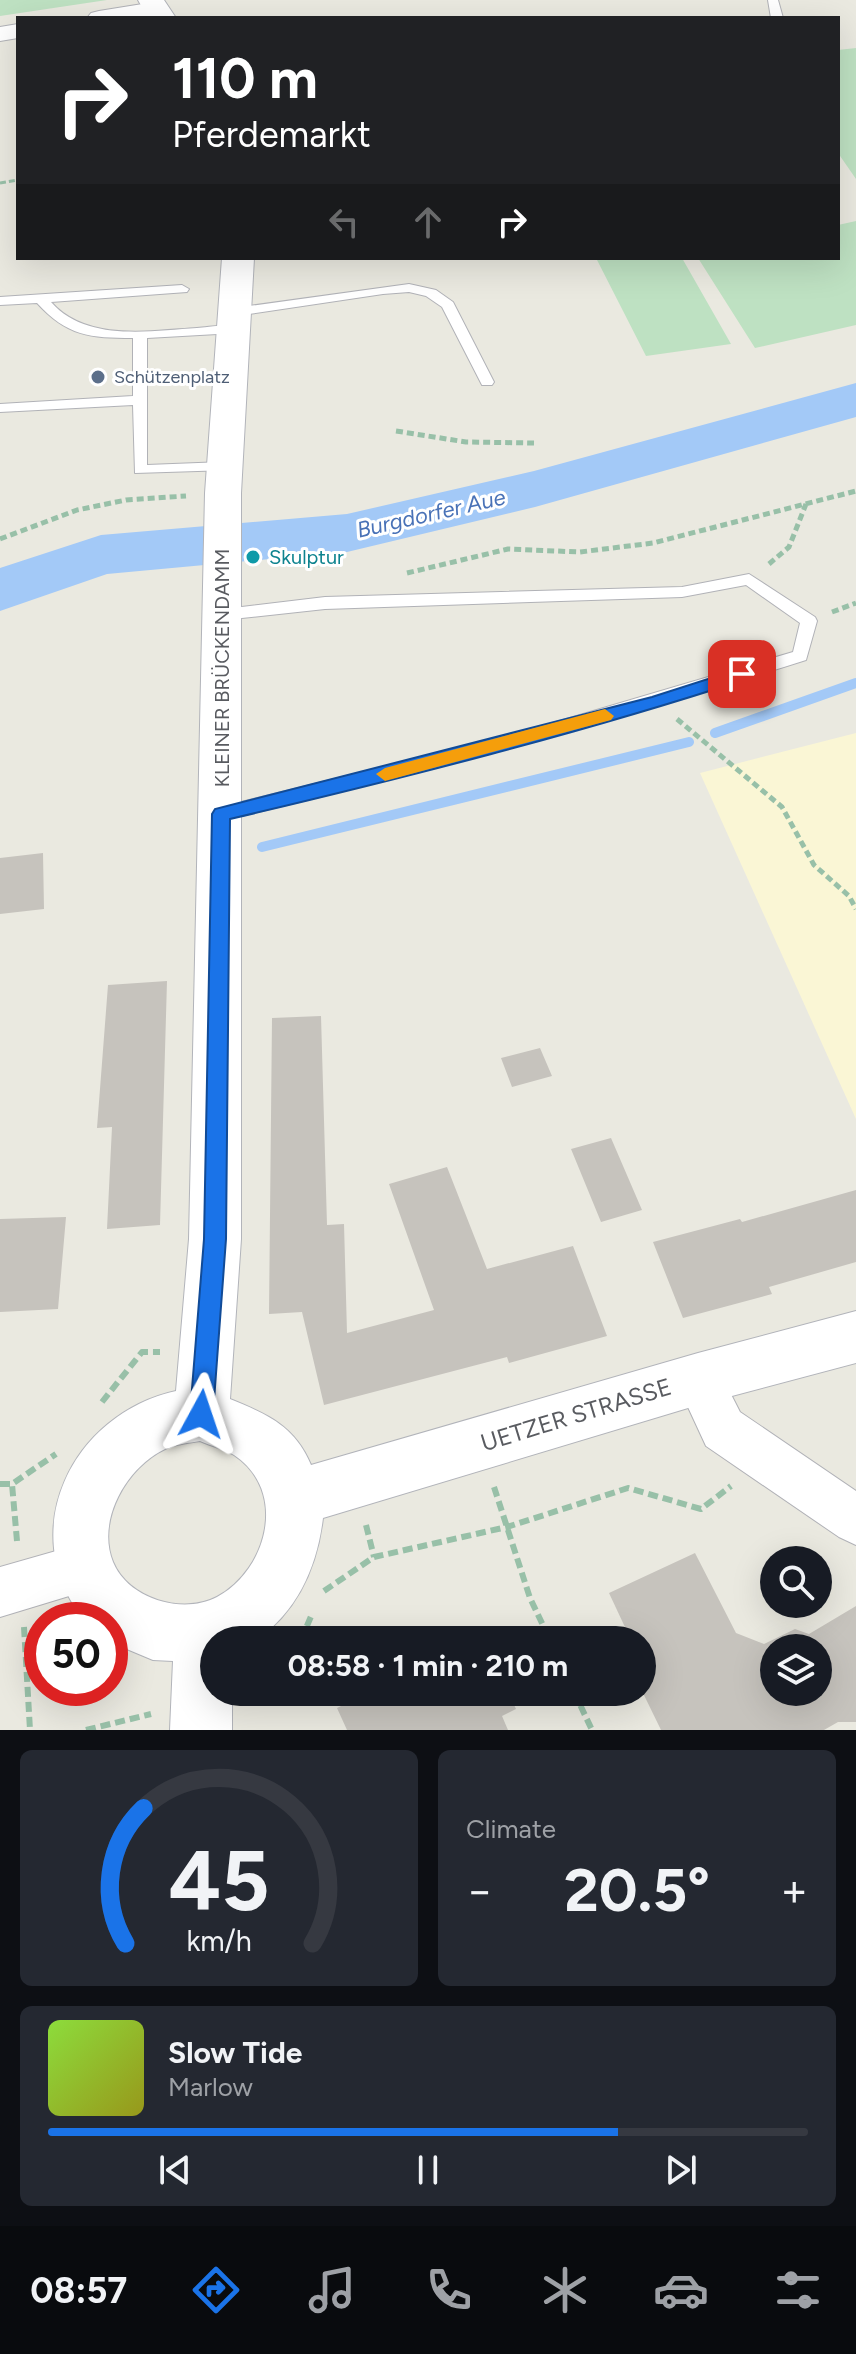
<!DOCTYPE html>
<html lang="en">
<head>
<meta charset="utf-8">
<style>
	:root { --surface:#171b24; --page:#242831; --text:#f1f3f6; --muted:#9ea1a6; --line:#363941; --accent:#1a73e8 }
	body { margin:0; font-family:Figtree,sans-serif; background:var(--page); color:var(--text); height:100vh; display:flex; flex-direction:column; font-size:30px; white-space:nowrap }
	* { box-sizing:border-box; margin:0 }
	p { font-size:26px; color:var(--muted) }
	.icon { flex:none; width:44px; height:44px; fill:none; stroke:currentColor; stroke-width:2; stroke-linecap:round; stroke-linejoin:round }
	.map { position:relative; height:1730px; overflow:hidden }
	.sheet { display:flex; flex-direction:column; gap:20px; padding:20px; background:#0d0f14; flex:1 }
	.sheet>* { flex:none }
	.top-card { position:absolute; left:16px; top:16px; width:824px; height:244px; border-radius:0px; box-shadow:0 8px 32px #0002; background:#202124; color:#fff; overflow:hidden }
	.tools { position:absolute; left:760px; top:1546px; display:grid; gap:16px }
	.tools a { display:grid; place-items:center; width:72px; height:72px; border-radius:50%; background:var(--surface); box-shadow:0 8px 32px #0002; font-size:40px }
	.speed { position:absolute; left:24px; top:1602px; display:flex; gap:16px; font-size:40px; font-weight:700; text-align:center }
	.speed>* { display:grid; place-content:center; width:104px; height:104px; border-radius:50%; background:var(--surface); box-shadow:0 8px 32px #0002; line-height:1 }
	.speed .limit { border:12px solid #d22; background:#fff; color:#111 }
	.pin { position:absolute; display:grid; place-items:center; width:68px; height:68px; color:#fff; margin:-34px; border-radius:16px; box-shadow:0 4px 12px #0006 }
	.me { position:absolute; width:88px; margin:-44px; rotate:5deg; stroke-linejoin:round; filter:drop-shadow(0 0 6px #0008) }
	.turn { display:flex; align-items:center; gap:28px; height:168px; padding:0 24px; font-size:36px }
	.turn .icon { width:104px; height:104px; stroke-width:2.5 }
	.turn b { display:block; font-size:56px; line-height:68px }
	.lanes { display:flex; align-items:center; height:76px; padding:0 24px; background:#0003; justify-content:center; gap:40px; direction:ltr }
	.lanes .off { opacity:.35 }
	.big { font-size:60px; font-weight:700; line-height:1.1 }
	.sheet .card { flex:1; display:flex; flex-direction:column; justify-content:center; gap:12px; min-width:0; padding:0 28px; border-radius:12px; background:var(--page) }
	.sheet .dial { align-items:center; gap:0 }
	.dial svg { height:208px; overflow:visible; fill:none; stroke:var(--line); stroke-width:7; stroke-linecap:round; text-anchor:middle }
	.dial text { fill:var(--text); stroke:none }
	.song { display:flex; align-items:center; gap:24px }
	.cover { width:96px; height:96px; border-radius:12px; background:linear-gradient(135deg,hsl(90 70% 55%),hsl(60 70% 35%)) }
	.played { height:8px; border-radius:4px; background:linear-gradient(90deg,var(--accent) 75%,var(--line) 75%) }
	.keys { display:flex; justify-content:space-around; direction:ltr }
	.heat { display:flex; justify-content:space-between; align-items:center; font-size:44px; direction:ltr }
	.sheet .tiles { flex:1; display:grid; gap:20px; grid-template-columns:1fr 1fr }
	.card:last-child { grid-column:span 2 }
	.trip { position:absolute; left:200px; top:1626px; width:456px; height:80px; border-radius:40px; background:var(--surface); box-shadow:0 8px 32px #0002; font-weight:700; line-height:80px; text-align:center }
	.tabs { display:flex; height:128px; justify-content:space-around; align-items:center; background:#090b0e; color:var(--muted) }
	.tabs .icon { width:56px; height:56px }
	.tabs .active { color:var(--accent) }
	.tabs b { font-size:36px; color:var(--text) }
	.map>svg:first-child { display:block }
</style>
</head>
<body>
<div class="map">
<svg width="856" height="1730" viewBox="0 0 856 1730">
	<rect width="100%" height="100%" fill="#eae9e0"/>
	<path fill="#faf6d5" d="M 856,733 L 856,1119 L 700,773 Z"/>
	<path fill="#bee1c2" d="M 0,0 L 107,0 L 0,16 Z
		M 856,48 L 856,179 L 838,153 L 838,50 Z
		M 856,221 L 856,325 L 755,348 L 698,258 L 838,258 L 838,225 Z
		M 596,258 L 682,258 L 731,344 L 646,356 Z"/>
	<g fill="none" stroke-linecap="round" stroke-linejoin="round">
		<path stroke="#a3c9f7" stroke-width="10" d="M 715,733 L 856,683
			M 262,847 L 689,742"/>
		<path fill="#a3c9f7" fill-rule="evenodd" d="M 856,383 L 856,417 L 535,507 L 347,552 L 107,574 L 0,611 L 0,568 L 101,535 L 347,514 L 534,471 Z"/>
	</g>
	<path fill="#c6c3bd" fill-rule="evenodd" d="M 43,853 L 44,909 L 0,914 L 0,858 Z
		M 167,981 L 160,1225 L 107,1229 L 112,1127 L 97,1128 L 108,985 Z
		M 321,1016 L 327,1225 L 344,1224 L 347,1333 L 434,1310 L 389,1184 L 447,1167 L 487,1269 L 573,1246 L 607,1336 L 509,1363 L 507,1357 L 324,1405 L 302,1312 L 269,1314 L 272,1018 Z
		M 540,1048 L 552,1076 L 512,1087 L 501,1058 Z
		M 611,1138 L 642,1210 L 601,1222 L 571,1149 Z
		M 856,1190 L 856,1262 L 769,1287 L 772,1294 L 683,1318 L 653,1242 L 740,1219 L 742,1222 Z
		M 66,1217 L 58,1309 L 0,1312 L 0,1219 Z
		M 695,1553 L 736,1633 L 764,1644 L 795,1629 L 809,1634 L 856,1606 L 856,1722 L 838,1722 L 824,1730 L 661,1730 L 642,1691 L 642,1640 L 631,1640 L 609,1593 ZM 774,1648 L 818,1648 L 818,1692 L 774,1692 Z
		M 359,1692 L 508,1692 L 516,1709 L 502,1716 L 508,1730 L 347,1730 L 337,1708 L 351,1701 L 349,1697 Z"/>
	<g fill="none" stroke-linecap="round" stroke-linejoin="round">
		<defs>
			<path id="lane" d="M 768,0 L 778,0 L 783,18 L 771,18 Z
				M 409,284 L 436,290 L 453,302 L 494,382 L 492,385 L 482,385 L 442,307 L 426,296 L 409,292 L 383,294 L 235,316 L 228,312 L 235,308 Z
				M 182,285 L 189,289 L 187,292 L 51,302 C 86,342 149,331 197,328 C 211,327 226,324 240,326 L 242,329 L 235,333 L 147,338 L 147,465 L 224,462 L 231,467 L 229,470 L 135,473 L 133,405 L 0,412 L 0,404 L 133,396 L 133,338 C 90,338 67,336 37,303 L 0,305 L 0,297 Z
				M 749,574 L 815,617 L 817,621 L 806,660 C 613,721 418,774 221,821 L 212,814 L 221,807 L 512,735 L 793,652 L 800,623 L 746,585 L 682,597 L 325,609 L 223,620 L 217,618 L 215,614 L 217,610 L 325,597 L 682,587 Z"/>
			<path id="street" d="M 155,2 L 163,4 L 167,9 L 163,14 L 143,18 L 87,18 L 91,13 L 99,11 Z
				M 18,24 L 18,38 L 0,41 L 0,27 Z
				M 698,1356 L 715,1363 L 740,1412 L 856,1491 L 856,1545 L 839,1537 L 706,1446 L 675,1379 L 681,1363 Z
				M 84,1543 L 102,1550 L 109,1568 L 102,1586 L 0,1617 L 0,1567 Z"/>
			<path id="secondary" d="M 138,0 L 164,0 L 176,18 L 148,18 Z
				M 222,258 L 254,258 L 241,493 L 241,1239 L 230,1399 C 267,1414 295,1426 311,1465 L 698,1353 L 856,1311 L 856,1363 L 698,1405 L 323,1518 C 317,1567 298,1610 257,1640 L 214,1640 L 214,1692 L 232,1692 L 232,1730 L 170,1730 L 173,1661 L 153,1660 L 110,1642 L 110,1620 L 84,1620 C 14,1532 72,1414 176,1391 L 189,1239 L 205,493 ZM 200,1441 C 211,1446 225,1449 234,1455 C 288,1491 268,1569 217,1597 C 183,1615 128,1599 113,1562 C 96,1520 127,1467 165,1449 C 175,1444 189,1443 200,1441 Z"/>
		</defs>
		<use href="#lane" stroke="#b1b2b7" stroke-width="2"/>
		<use href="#street" stroke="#b1b2b7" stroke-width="2"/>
		<use href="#secondary" stroke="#b2b4ba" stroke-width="2"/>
		<path stroke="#98c0a8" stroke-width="3" stroke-dasharray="6 3" stroke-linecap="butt" d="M 0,183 L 18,180"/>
		<path stroke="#98c0a8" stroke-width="5" stroke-dasharray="7 4" stroke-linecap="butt" d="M 396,431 L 466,442 L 534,443
			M 0,539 L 77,510 L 126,500 L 186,496
			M 769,564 L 789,547 L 806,504
			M 407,573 L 508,549 L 580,552 L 653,543 L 856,491
			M 832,612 L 856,603
			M 677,719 L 782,807 L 814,865 L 849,896 L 856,909"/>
		<path stroke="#98c0a8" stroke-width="6" stroke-dasharray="10 5" stroke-linecap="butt" d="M 102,1402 L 142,1352 L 160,1352
			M 0,1484 L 12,1484
			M 494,1487 L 530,1598 L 550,1640
			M 366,1525 L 374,1557
			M 17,1541 L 12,1484 L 56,1454
			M 324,1591 L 374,1557 L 507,1527 L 628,1488 L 701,1509 L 731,1486
			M 24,1627 L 30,1730
			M 301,1640 L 312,1614
			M 574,1692 L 592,1730
			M 86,1730 L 151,1714"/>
		<use href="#lane" fill="#fff" fill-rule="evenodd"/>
		<use href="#street" fill="#fff" fill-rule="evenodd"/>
		<use href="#secondary" fill="#fff" fill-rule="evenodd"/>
	</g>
	<path fill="#1a73e8" stroke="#114b97" stroke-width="2" d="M 742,668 L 750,674 L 747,679 C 578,734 404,778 230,819 L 226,1239 L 213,1414 L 209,1421 L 201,1425 L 193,1421 L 190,1414 L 204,1239 L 212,814 L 215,809 L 652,697 Z"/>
	<path fill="#f59e0b" d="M 605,709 L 614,716 L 611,720 L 385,781 L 376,774 L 385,768 Z"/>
	<circle fill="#5c6f8a" stroke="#fff" stroke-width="3" cx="98" cy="377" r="8"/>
	<circle fill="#0f9aa8" stroke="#fff" stroke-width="3" cx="253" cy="557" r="8"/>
	<g text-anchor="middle" stroke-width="6" stroke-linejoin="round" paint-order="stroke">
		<g font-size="18" fill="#4e5e75" stroke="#fff" text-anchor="start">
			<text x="114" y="383">Schützenplatz</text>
		</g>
		<g font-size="20" fill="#0d838f" stroke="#fff" text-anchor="start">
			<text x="269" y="564">Skulptur</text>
		</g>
		<g font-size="20" fill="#595b60" stroke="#fff">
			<text transform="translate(222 668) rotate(-90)" y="7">KLEINER BRÜCKENDAMM</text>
		</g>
		<g font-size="22" font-style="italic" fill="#4972b7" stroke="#fff">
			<text transform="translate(431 513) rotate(-13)" y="8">Burgdorfer Aue</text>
		</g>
		<g font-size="24" fill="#595b60" stroke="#fff">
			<text transform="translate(576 1415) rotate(-17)" y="8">UETZER STRASSE</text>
		</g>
	</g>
</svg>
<div class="tools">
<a><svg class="icon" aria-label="search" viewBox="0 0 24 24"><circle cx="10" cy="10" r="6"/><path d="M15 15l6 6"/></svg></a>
<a><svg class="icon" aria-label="layers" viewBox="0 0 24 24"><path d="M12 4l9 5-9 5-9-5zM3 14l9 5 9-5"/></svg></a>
</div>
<div class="speed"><div class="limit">50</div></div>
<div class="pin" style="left:742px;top:674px;background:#d93025"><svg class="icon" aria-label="arrive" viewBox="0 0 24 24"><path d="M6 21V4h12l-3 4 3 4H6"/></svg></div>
<svg class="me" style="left:201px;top:1414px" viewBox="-20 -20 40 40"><path d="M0-17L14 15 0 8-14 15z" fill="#1a73e8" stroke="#fff" stroke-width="4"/></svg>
<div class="trip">08:58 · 1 min · 210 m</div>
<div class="top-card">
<div class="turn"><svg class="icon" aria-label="right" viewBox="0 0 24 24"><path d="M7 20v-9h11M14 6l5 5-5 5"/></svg><div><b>110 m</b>Pferdemarkt</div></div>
<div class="lanes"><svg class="icon off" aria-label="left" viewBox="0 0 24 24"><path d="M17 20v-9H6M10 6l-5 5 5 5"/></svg><svg class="icon off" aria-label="ahead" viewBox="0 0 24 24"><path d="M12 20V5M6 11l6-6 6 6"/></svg><svg class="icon" aria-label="right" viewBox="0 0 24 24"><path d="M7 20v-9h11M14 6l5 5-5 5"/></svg></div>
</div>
</div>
<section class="sheet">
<div class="tiles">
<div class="card dial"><svg viewBox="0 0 100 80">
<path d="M14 69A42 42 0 1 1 86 69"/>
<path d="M14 69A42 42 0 0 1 21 17" stroke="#1a73e8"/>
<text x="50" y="56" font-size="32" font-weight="700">45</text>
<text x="50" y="72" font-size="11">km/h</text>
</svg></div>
<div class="card"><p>Climate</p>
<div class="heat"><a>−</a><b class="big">20.5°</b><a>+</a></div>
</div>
<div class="card">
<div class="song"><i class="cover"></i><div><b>Slow Tide</b><p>Marlow</p></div></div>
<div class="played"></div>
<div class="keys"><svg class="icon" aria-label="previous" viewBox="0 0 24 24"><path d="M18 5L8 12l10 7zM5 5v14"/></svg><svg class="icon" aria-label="pause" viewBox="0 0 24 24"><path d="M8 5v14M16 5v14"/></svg><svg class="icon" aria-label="next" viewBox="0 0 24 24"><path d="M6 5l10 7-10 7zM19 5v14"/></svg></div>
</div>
</div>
</section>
<nav class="tabs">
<b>08:57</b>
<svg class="icon active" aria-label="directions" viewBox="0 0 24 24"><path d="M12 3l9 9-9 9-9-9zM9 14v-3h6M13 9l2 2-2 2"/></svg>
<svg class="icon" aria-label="music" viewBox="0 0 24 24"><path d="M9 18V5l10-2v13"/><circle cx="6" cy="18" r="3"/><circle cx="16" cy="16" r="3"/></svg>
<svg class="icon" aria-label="phone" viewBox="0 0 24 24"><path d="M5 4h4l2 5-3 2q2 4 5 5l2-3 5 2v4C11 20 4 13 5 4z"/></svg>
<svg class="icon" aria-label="climate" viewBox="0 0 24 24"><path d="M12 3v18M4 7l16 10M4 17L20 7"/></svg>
<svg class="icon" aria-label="car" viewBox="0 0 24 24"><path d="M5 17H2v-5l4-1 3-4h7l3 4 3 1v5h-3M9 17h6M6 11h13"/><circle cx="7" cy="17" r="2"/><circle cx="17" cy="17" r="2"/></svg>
<svg class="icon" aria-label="filters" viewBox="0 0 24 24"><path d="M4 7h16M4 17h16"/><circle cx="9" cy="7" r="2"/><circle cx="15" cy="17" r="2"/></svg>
</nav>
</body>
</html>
